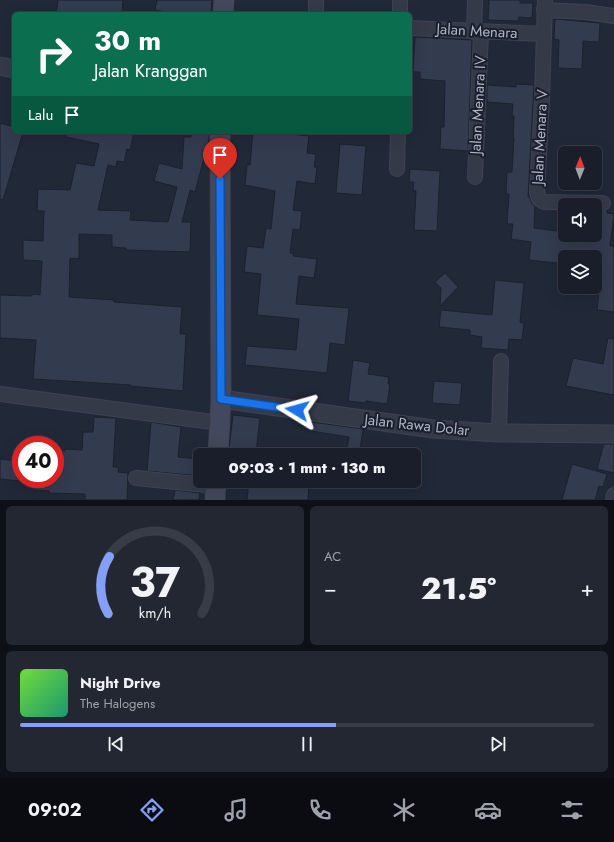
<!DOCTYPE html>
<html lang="id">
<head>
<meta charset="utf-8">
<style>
	:root { --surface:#191e2a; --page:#222732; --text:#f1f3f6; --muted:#9fa2a8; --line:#373c47; --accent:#84a0f6 }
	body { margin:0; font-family:Jost,sans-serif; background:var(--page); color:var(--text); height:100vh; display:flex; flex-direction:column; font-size:15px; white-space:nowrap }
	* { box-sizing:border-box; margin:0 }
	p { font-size:13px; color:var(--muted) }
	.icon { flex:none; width:22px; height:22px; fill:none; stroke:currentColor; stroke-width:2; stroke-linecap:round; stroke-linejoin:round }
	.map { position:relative; height:500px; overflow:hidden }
	.drawer { display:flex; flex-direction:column; gap:6px; padding:6px; background:#0e1017; flex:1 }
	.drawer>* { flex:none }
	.guide { position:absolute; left:12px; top:12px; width:400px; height:122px; border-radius:6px; box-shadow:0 4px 16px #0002,0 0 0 1px var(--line); background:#0b6e4f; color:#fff; overflow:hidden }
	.needle { width:26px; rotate:1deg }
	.tools { position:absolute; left:558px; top:146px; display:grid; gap:8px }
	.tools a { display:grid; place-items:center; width:44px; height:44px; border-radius:6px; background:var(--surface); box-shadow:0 4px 16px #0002,0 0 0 1px var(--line); font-size:20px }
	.speed { position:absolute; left:12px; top:436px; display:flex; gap:8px; font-size:20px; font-weight:700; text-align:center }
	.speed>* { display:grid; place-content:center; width:52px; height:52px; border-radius:50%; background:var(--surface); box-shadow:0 4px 16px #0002,0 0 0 1px var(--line); line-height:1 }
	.speed .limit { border:6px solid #d22; background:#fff; color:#111 }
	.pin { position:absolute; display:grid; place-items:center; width:34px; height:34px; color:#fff; margin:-41px -17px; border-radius:50% 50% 50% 0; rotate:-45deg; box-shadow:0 0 4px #0007 }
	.pin .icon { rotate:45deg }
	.me { position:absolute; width:44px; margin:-22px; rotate:278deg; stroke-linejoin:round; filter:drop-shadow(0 0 3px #0008) }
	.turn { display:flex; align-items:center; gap:14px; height:84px; padding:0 16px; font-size:18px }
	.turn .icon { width:52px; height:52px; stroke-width:2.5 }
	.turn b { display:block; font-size:28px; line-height:34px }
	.then { display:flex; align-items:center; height:38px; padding:0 16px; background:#0003; gap:8px; font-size:15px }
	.big { font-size:30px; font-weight:800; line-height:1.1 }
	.drawer .tile { flex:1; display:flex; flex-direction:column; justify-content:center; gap:6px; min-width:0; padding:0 14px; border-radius:6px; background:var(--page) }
	.drawer .dial { align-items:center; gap:0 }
	.dial svg { height:104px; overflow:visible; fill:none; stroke:var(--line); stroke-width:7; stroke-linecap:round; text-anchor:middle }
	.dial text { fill:var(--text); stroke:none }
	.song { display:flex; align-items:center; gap:12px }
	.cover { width:48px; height:48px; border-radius:6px; background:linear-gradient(135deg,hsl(100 70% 55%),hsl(160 70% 35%)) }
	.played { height:4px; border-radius:2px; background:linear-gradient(90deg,var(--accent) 55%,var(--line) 55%) }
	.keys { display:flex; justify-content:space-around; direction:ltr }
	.heat { display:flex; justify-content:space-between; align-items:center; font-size:22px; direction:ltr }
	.drawer .tiles { flex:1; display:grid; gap:6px; grid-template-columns:1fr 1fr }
	.tile:last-child { grid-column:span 2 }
	.trip { position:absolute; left:193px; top:448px; width:228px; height:40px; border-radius:6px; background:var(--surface); box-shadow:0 4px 16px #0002,0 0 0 1px var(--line); font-weight:800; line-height:40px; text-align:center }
	.tabs { display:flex; height:64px; justify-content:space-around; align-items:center; background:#0a0c11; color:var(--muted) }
	.tabs .icon { width:28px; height:28px }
	.tabs .current { color:var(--accent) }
	.tabs b { font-size:18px; color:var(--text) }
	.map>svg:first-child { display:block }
</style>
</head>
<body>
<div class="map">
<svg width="614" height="500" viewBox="0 0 614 500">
	<rect width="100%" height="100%" fill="#212838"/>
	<path fill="#333b4f" stroke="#1c212f" d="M 58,0 L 123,0 L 122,14 L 56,14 Z
		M 157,0 L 212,0 L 211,14 L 176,14 L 155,10 Z
		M 489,0 L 520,0 L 520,3 L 533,3 L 532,18 L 519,17 L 518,21 L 488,20 Z
		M 555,19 L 600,23 L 599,42 L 583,41 L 582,69 L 558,68 L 559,40 L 554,39 Z
		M 415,37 L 472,40 L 468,151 L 440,149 L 441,127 L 444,127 L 445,81 L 420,79 L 420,72 L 413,72 Z
		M 516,84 L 534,85 L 528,197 L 530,197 L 531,202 L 535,207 L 534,228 L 565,232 L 565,235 L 595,235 L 595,211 L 607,210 L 607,213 L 614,214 L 610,246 L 614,246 L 614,312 L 597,310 L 599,291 L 595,290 L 595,257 L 565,257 L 565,264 L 529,260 L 531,242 L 511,239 L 513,224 L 507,224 L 509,194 L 506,194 L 507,172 L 512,172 L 514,138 L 513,137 L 514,116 L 512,116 L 513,104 L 487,102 L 487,85 L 516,87 Z
		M 0,123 L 14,127 L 14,132 L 23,132 L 3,200 L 0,199 Z
		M 67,132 L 134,132 L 130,150 L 127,149 L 124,162 L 117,161 L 116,167 L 108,165 L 98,210 L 131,211 L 130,220 L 168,222 L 177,187 L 154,181 L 159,163 L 182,169 L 184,137 L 191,137 L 192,132 L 209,132 L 209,158 L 204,158 L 195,192 L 190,190 L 182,222 L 191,222 L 190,252 L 126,250 L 126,248 L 112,247 L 112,235 L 79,234 L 79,259 L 70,258 L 69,297 L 114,300 L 114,302 L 182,307 L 180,334 L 186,334 L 183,391 L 130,386 L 131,385 L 33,379 L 36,340 L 0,338 L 0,295 L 32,296 L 32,294 L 40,295 L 42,261 L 23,260 L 23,240 L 43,241 L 44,211 L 37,211 L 38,189 L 70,190 L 76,163 L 94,166 L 99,144 L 66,137 Z
		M 253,132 L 270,132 L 309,136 L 307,153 L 316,154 L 314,167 L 317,167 L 315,184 L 297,181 L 293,210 L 302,211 L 300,230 L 293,229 L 290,253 L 294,254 L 293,256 L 317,259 L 314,278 L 299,276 L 296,304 L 349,308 L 345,345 L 330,343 L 327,373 L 245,365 L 247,346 L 296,350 L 299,319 L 257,315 L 261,274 L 244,272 L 247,246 L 263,248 L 266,228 L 271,229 L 275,191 L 245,185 L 247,165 L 250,165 Z
		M 340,144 L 366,146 L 362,195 L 336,193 Z
		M 410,169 L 440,171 L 437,231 L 414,230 L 416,191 L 413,191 L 414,182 L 409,182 Z
		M 445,273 L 458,287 L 440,306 L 441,288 L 435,282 Z
		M 495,280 L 524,283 L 520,322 L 524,323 L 522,340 L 509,339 L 508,350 L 481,348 L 482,337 L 470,335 L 470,330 L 439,327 L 441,310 L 492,315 Z
		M 608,338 L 614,339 L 614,395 L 566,386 L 573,358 L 603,364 Z
		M 353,360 L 370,363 L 368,374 L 389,377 L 388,384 L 390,384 L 387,404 L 366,401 L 366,403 L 348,401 Z
		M 434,381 L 462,383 L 460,405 L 432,403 Z
		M 233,415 L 260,418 L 256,452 L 229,449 Z
		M 94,417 L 116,418 L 113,467 L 119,467 L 118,472 L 128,473 L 127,500 L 85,500 L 85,494 L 49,493 L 49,491 L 34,490 L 34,479 L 55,479 L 56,451 L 65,451 L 65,449 L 82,450 L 83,432 L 93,432 Z
		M 151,422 L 181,427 L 178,457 L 200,459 L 200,476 L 147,471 Z
		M 312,422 L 363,429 L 360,450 L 359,450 L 358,455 L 346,455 L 349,437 L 311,431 Z
		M 604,444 L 614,444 L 614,473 L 597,469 Z
		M 0,459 L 21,461 L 21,481 L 0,479 Z
		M 572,464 L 607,474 L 603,487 L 599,486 L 595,500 L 562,500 Z
		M 249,481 L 292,481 L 291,484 L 309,486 L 308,500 L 247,500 Z
		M 175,490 L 200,493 L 199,500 L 173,500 Z"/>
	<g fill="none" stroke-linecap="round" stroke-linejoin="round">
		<defs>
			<path id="minor" d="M 545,0 L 542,98 L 537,192 L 539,199 L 544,202 L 603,203
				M 544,10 L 586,12 L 614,16
				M 316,14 L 316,0
				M 400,14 L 400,0
				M 410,28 L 543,34
				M 474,32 L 475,0
				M 397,169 L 398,132
				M 475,177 L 481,32
				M 0,394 L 220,423
				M 499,433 L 501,361
				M 136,478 L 216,486
				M 613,500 L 614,495"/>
			<path id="tertiary" d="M 0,66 L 14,69
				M 221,399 L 433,429 L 499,433 L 614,434"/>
			<path id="secondary" d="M 223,14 L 224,0
				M 218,455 L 221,399 L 220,132
				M 215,500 L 216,481"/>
		</defs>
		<use href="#minor" stroke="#3e4352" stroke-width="16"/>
		<use href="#tertiary" stroke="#3e4352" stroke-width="19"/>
		<use href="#secondary" stroke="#3e4352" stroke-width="21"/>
		<use href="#minor" stroke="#353a49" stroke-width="14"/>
		<use href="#tertiary" stroke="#353a49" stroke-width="17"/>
		<use href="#secondary" stroke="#43495c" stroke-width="19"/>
	</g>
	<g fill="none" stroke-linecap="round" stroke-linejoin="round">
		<defs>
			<path id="route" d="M 220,179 L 221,399 L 297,410"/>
		</defs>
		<use href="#route" stroke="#114b97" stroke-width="10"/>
		<use href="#route" stroke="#1a73e8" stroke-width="7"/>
	</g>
	<g text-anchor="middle" stroke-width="4" stroke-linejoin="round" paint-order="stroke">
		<g font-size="15" fill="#afb5c5" stroke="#1a1f2d">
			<text transform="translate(477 31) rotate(3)" y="5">Jalan Menara</text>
			<text transform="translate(478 105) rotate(-87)" y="5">Jalan Menara IV</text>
			<text transform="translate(540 137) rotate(-87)" y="5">Jalan Menara V</text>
			<text transform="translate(417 425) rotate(6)" y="5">Jalan Rawa Dolar</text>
		</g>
	</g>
</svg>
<div class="tools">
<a><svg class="needle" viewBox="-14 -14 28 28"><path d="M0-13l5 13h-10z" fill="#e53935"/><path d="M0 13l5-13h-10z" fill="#9fa2a8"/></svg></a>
<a><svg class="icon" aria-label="sound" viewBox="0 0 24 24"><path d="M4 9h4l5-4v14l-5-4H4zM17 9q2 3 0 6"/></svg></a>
<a><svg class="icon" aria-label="layers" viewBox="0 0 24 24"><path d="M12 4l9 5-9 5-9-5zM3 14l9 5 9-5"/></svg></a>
</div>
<div class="speed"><div class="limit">40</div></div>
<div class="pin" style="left:220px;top:179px;background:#d93025"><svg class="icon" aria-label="arrive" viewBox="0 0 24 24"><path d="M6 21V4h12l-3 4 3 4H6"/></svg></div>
<svg class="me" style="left:297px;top:410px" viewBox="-20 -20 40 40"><path d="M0-17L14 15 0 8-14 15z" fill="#1a73e8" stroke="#fff" stroke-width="4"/></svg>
<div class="trip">09:03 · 1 mnt · 130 m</div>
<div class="guide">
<div class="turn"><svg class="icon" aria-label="right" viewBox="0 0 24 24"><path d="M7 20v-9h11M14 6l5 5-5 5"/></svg><div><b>30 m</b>Jalan Kranggan</div></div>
<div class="then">Lalu<svg class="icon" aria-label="arrive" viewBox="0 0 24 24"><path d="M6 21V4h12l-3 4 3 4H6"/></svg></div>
</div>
</div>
<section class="drawer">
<div class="tiles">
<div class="tile dial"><svg viewBox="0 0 100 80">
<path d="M14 69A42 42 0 1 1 86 69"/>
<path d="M14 69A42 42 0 0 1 15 25" stroke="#84a0f6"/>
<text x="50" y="56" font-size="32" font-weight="700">37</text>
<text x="50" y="72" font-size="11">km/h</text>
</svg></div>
<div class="tile"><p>AC</p>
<div class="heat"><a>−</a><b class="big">21.5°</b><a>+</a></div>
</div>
<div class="tile">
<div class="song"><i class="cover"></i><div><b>Night Drive</b><p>The Halogens</p></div></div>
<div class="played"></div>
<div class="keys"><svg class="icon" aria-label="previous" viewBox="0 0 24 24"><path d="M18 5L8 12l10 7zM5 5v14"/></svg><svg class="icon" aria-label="pause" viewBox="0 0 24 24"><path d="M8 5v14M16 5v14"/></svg><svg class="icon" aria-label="next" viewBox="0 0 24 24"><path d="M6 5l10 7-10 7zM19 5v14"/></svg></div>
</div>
</div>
</section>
<nav class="tabs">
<b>09:02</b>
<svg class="icon current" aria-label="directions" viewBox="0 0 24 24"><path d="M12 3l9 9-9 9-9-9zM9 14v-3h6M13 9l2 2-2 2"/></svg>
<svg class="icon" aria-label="music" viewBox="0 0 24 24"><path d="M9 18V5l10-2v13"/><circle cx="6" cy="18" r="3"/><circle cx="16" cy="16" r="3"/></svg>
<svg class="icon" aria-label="phone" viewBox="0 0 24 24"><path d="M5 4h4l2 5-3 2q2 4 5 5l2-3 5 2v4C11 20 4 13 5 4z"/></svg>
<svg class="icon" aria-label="climate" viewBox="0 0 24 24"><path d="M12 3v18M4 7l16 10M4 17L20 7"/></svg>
<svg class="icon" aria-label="car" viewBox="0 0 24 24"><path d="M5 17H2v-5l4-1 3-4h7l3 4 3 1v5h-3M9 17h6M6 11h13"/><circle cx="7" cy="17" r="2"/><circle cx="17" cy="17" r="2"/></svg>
<svg class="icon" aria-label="filters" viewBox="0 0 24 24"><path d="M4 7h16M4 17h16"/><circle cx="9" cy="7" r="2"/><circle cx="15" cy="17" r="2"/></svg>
</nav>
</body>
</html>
